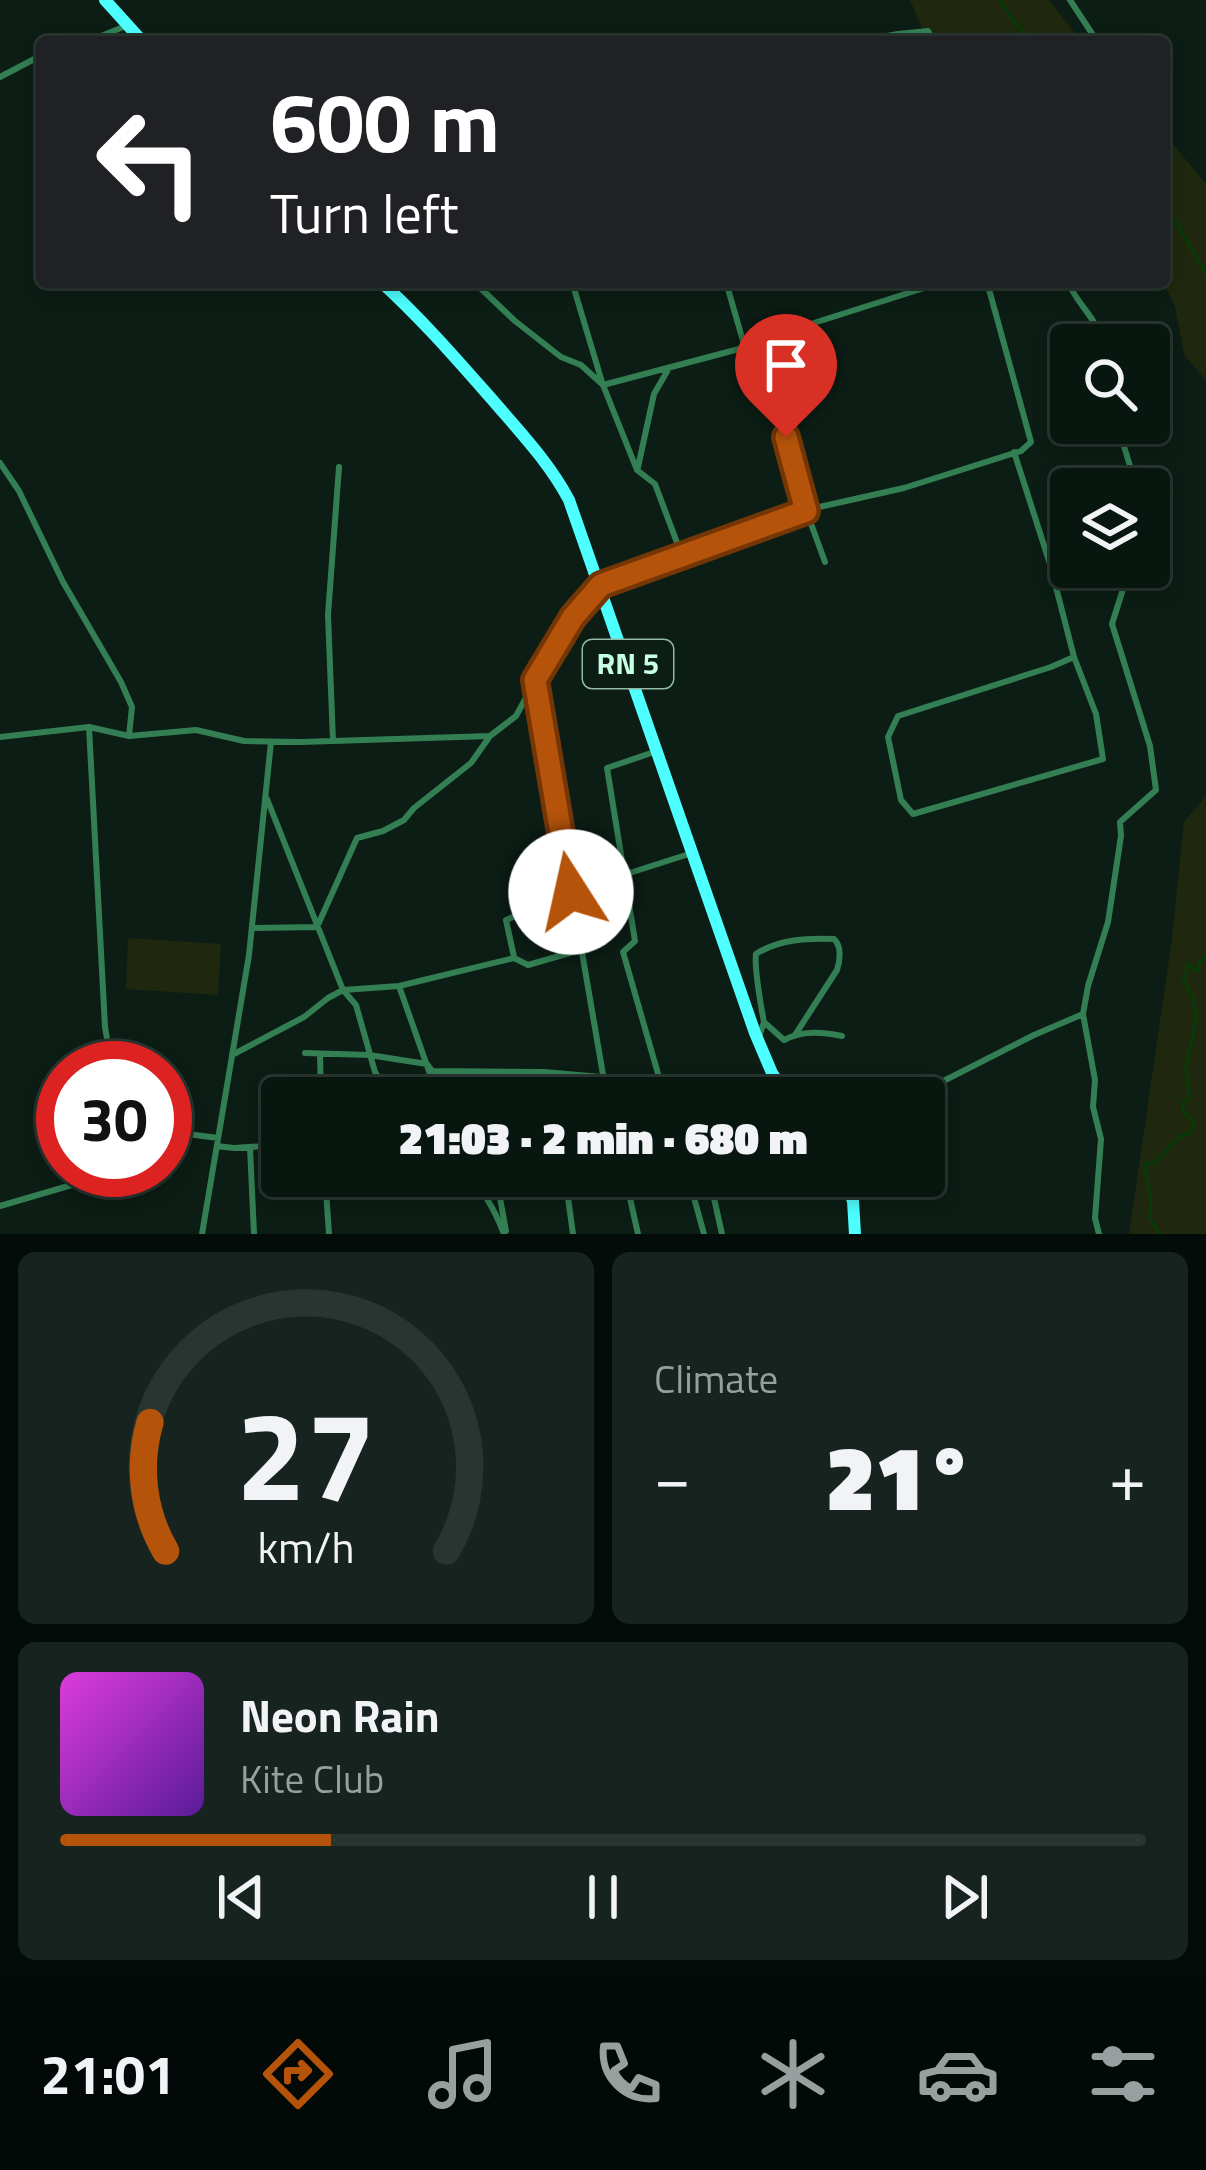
<!DOCTYPE html>
<html lang="en">
<head>
<meta charset="utf-8">
<style>
	:root { --surface:#081610; --page:#16231e; --text:#f1f3f6; --muted:#989f9f; --line:#293530; --accent:#b45309 }
	body { margin:0; font-family:"Titillium Web",sans-serif; background:var(--page); color:var(--text); height:100vh; display:flex; flex-direction:column; font-size:45px; white-space:nowrap }
	* { box-sizing:border-box; margin:0 }
	p { font-size:39px; color:var(--muted) }
	.icon { flex:none; width:66px; height:66px; fill:none; stroke:currentColor; stroke-width:2; stroke-linecap:round; stroke-linejoin:round }
	.map { position:relative; height:1234px; overflow:hidden }
	.drawer { display:flex; flex-direction:column; gap:18px; padding:18px; background:#040c09; flex:1 }
	.drawer>* { flex:none }
	.guide { position:absolute; left:36px; top:36px; width:1134px; height:252px; border-radius:12px; box-shadow:0 6px 18px #0003,0 0 0 3px var(--line); background:#202124; color:#fff; overflow:hidden }
	.tools { position:absolute; left:1050px; top:324px; display:grid; gap:24px }
	.tools a { display:grid; place-items:center; width:120px; height:120px; border-radius:12px; background:var(--surface); box-shadow:0 6px 18px #0003,0 0 0 3px var(--line); font-size:60px }
	.speed { position:absolute; left:36px; top:1041px; display:flex; gap:24px; font-size:60px; font-weight:700; text-align:center }
	.speed>* { display:grid; place-content:center; width:156px; height:156px; border-radius:50%; background:var(--surface); box-shadow:0 6px 18px #0003,0 0 0 3px var(--line); line-height:1 }
	.speed .limit { border:18px solid #d22; background:#fff; color:#111 }
	.pin { position:absolute; display:grid; place-items:center; width:102px; height:102px; color:#fff; margin:-123px -51px; border-radius:50% 50% 50% 0; rotate:-45deg; box-shadow:0 0 12px #0007 }
	.pin .icon { rotate:45deg }
	.me { position:absolute; width:132px; margin:-66px; rotate:350deg; stroke-linejoin:round; filter:drop-shadow(0 0 9px #0008) }
	.turn { display:flex; align-items:center; gap:42px; height:252px; padding:0 36px; font-size:54px }
	.turn .icon { width:156px; height:156px; stroke-width:2.5 }
	.turn b { display:block; font-size:84px; line-height:102px }
	.big { font-size:90px; font-weight:800; line-height:1.1 }
	.drawer .widget { flex:1; display:flex; flex-direction:column; justify-content:center; gap:18px; min-width:0; padding:0 42px; border-radius:18px; background:var(--page) }
	.drawer .dial { align-items:center; gap:0 }
	.dial svg { height:312px; overflow:visible; fill:none; stroke:var(--line); stroke-width:7; stroke-linecap:round; text-anchor:middle }
	.dial text { fill:var(--text); stroke:none }
	.song { display:flex; align-items:center; gap:36px }
	.cover { width:144px; height:144px; border-radius:18px; background:linear-gradient(135deg,hsl(300 70% 55%),hsl(270 70% 35%)) }
	.played { height:12px; border-radius:6px; background:linear-gradient(90deg,var(--accent) 25%,var(--line) 25%) }
	.keys { display:flex; justify-content:space-around; direction:ltr }
	.heat { display:flex; justify-content:space-between; align-items:center; font-size:66px; direction:ltr }
	.drawer .tiles { flex:1; display:grid; gap:18px; grid-template-columns:1fr 1fr }
	.widget:last-child { grid-column:span 2 }
	.trip { position:absolute; left:261px; top:1077px; width:684px; height:120px; border-radius:12px; background:var(--surface); box-shadow:0 6px 18px #0003,0 0 0 3px var(--line); font-weight:800; line-height:120px; text-align:center }
	.tabs { display:flex; height:192px; justify-content:space-around; align-items:center; background:#030906; color:var(--muted) }
	.tabs .icon { width:84px; height:84px }
	.tabs .selected { color:var(--accent) }
	.tabs b { font-size:54px; color:var(--text) }
	.map>svg:first-child { display:block }
</style>
</head>
<body>
<div class="map">
<svg width="1206" height="1234" viewBox="0 0 1206 1234">
	<rect width="100%" height="100%" fill="#0b1d15"/>
	<path fill="#1f280e" d="M 910,0 L 1049,0 L 1082,42 L 928,42 Z
		M 1164,133 L 1206,184 L 1206,380 L 1184,355 L 1175,307 L 1163,282 Z
		M 1206,796 L 1206,1234 L 1129,1234 L 1171,946 L 1184,822 Z
		M 128,938 L 221,944 L 218,995 L 126,989 Z"/>
	<g fill="none" stroke-linecap="round" stroke-linejoin="round">
		<path stroke="#063b07" stroke-width="3" d="M 1000,0 L 1014,22 L 1034,42
			M 1164,202 L 1206,274
			M 1160,1234 L 1150,1218 L 1151,1196 L 1145,1172 L 1146,1163 L 1154,1163 L 1179,1137 L 1190,1133 L 1194,1126 L 1190,1117 L 1183,1112 L 1183,1103 L 1189,1098 L 1186,1066 L 1196,1022 L 1194,999 L 1183,979 L 1189,964 L 1195,971 L 1198,970 L 1199,963 L 1206,957"/>
		<path stroke="#337f53" stroke-width="6" d="M 1070,0 L 1093,35 L 1092,42
			M 87,42 L 128,25
			M 855,42 L 898,34 L 928,31 L 935,42
			M 0,77 L 42,55
			M 474,282 L 515,321 L 561,357 L 581,365 L 603,385
			M 572,282 L 602,382
			M 726,282 L 745,348
			M 1068,282 C 1077,305 1099,319 1102,345
			M 758,344 L 806,510 L 825,562
			M 1122,423 L 1123,443 L 1137,489
			M 1014,452 L 1050,564 L 1074,657 L 1051,667 L 898,716 L 888,737 L 901,800 L 913,814 L 1103,759 L 1096,714 L 1074,657
			M 0,463 L 19,491 L 63,582 L 121,682 L 132,707 L 129,736
			M 638,467 L 654,394 L 669,368
			M 682,556 L 655,484 L 637,470 L 603,385 L 758,344 L 779,334 L 943,282
			M 536,684 L 607,1098
			M 89,727 L 105,1027 L 112,1068
			M 0,737 L 89,727 L 129,736 L 196,730 L 244,741 L 301,742 L 490,736 L 516,716 L 551,652 L 573,617 L 601,585 L 806,510 L 904,488 L 1021,451 L 1031,442 L 987,282
			M 333,741 L 328,615 L 339,467
			M 654,752 L 607,768 L 635,941 L 623,952 L 665,1098
			M 267,799 L 343,990 L 356,1005 L 375,1072 L 390,1098
			M 252,928 L 317,927 L 357,838 L 383,831 L 404,820 L 414,808 L 471,763 L 490,736
			M 514,957 L 506,920 L 570,892 L 689,854
			M 399,986 L 431,1077 L 432,1098
			M 764,1022 C 761,1007 754,966 756,954 C 779,939 808,938 834,939 C 842,946 840,961 837,970 L 795,1035
			M 759,1037 L 764,1022 L 784,1040 C 803,1030 822,1032 842,1036
			M 305,1053 L 369,1055 L 427,1064 L 432,1071 L 544,1072 L 601,1077
			M 320,1054 L 321,1098
			M 232,1055 L 304,1017 L 328,998 L 343,990 L 399,986 L 514,958 L 528,965 L 580,950
			M 432,1071 L 448,1098
			M 544,1073 L 552,1098
			M 910,1098 L 1034,1035 L 1083,1014
			M 165,1131 L 218,1138
			M 217,1146 L 234,1148 L 282,1145
			M 250,1147 L 254,1234
			M 325,1176 L 329,1234
			M 468,1176 C 485,1191 496,1213 504,1234
			M 496,1176 L 506,1231
			M 565,1176 L 573,1234
			M 625,1176 L 638,1234
			M 688,1176 L 704,1234
			M 709,1176 L 722,1234
			M 0,1206 L 99,1177 L 110,1170
			M 202,1234 L 249,955 L 271,742
			M 1099,1234 L 1095,1218 L 1101,1139 L 1093,1107 L 1095,1080 L 1083,1014 L 1088,986 L 1108,922 L 1121,836 L 1120,822 L 1156,790 L 1150,746 L 1112,624 L 1130,567"/>
		<path stroke="#4effff" stroke-width="12" d="M 105,0 L 143,42
			M 381,282 C 422,319 459,362 496,404 C 522,434 550,464 569,500 L 755,1033 L 772,1073 L 789,1098
			M 843,1176 L 853,1201 L 855,1234"/>
	</g>
	<g fill="none" stroke-linecap="round" stroke-linejoin="round">
		<defs>
			<path id="route" d="M 571,892 L 535,680 L 573,617 L 601,585 L 806,511 L 786,437"/>
		</defs>
		<use href="#route" stroke="#753606" stroke-width="30"/>
		<use href="#route" stroke="#b45309" stroke-width="21"/>
	</g>
	<g text-anchor="middle" stroke-width="12" stroke-linejoin="round" paint-order="stroke">
		<rect fill="#0b1d15" stroke="#8fbba5" stroke-width="3" x="583" y="640" width="90" height="48" rx="9"/>
		<g font-size="30" font-weight="bold" fill="#c7ffe3">
			<text x="628" y="674">RN 5</text>
		</g>
	</g>
</svg>
<div class="tools">
<a><svg class="icon" aria-label="search" viewBox="0 0 24 24"><circle cx="10" cy="10" r="6"/><path d="M15 15l6 6"/></svg></a>
<a><svg class="icon" aria-label="layers" viewBox="0 0 24 24"><path d="M12 4l9 5-9 5-9-5zM3 14l9 5 9-5"/></svg></a>
</div>
<div class="speed"><div class="limit">30</div></div>
<div class="pin" style="left:786px;top:437px;background:#d93025"><svg class="icon" aria-label="arrive" viewBox="0 0 24 24"><path d="M6 21V4h12l-3 4 3 4H6"/></svg></div>
<svg class="me" style="left:571px;top:892px" viewBox="-20 -20 40 40"><circle r="19" fill="#fff"/><path d="M0-13L10 11 0 6-10 11z" fill="#b45309"/></svg>
<div class="trip">21:03 · 2 min · 680 m</div>
<div class="guide">
<div class="turn"><svg class="icon" aria-label="left" viewBox="0 0 24 24"><path d="M17 20v-9H6M10 6l-5 5 5 5"/></svg><div><b>600 m</b>Turn left</div></div>
</div>
</div>
<section class="drawer">
<div class="tiles">
<div class="widget dial"><svg viewBox="0 0 100 80">
<path d="M14 69A42 42 0 1 1 86 69"/>
<path d="M14 69A42 42 0 0 1 10 36" stroke="#b45309"/>
<text x="50" y="56" font-size="32" font-weight="700">27</text>
<text x="50" y="72" font-size="11">km/h</text>
</svg></div>
<div class="widget"><p>Climate</p>
<div class="heat"><a>−</a><b class="big">21°</b><a>+</a></div>
</div>
<div class="widget">
<div class="song"><i class="cover"></i><div><b>Neon Rain</b><p>Kite Club</p></div></div>
<div class="played"></div>
<div class="keys"><svg class="icon" aria-label="previous" viewBox="0 0 24 24"><path d="M18 5L8 12l10 7zM5 5v14"/></svg><svg class="icon" aria-label="pause" viewBox="0 0 24 24"><path d="M8 5v14M16 5v14"/></svg><svg class="icon" aria-label="next" viewBox="0 0 24 24"><path d="M6 5l10 7-10 7zM19 5v14"/></svg></div>
</div>
</div>
</section>
<nav class="tabs">
<b>21:01</b>
<svg class="icon selected" aria-label="directions" viewBox="0 0 24 24"><path d="M12 3l9 9-9 9-9-9zM9 14v-3h6M13 9l2 2-2 2"/></svg>
<svg class="icon" aria-label="music" viewBox="0 0 24 24"><path d="M9 18V5l10-2v13"/><circle cx="6" cy="18" r="3"/><circle cx="16" cy="16" r="3"/></svg>
<svg class="icon" aria-label="phone" viewBox="0 0 24 24"><path d="M5 4h4l2 5-3 2q2 4 5 5l2-3 5 2v4C11 20 4 13 5 4z"/></svg>
<svg class="icon" aria-label="climate" viewBox="0 0 24 24"><path d="M12 3v18M4 7l16 10M4 17L20 7"/></svg>
<svg class="icon" aria-label="car" viewBox="0 0 24 24"><path d="M5 17H2v-5l4-1 3-4h7l3 4 3 1v5h-3M9 17h6M6 11h13"/><circle cx="7" cy="17" r="2"/><circle cx="17" cy="17" r="2"/></svg>
<svg class="icon" aria-label="filters" viewBox="0 0 24 24"><path d="M4 7h16M4 17h16"/><circle cx="9" cy="7" r="2"/><circle cx="15" cy="17" r="2"/></svg>
</nav>
</body>
</html>
